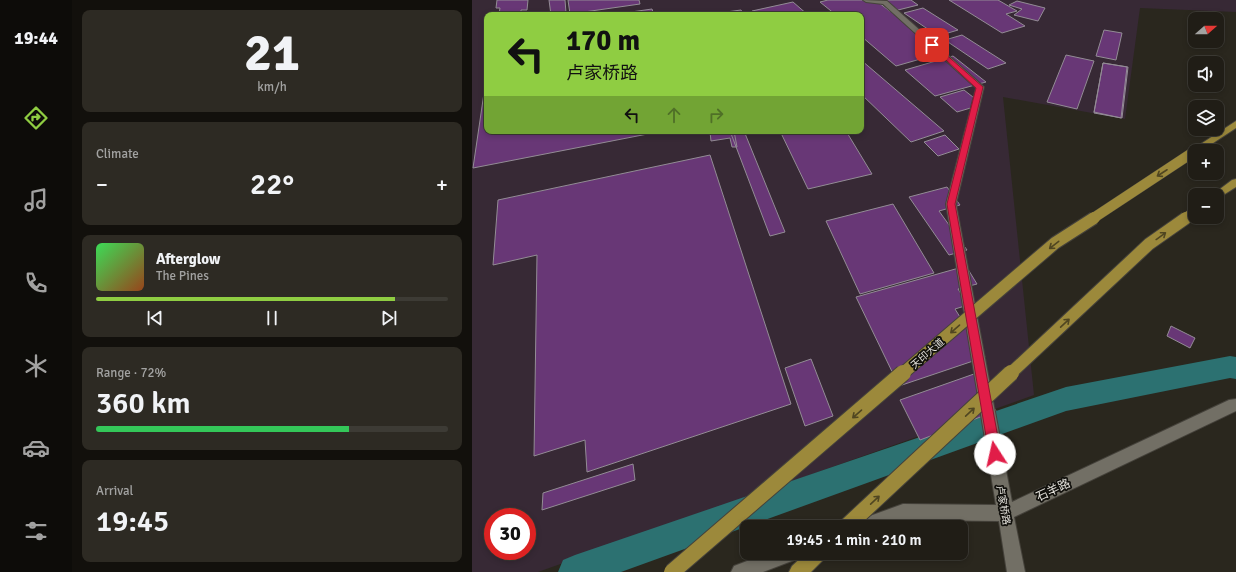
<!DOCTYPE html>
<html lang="en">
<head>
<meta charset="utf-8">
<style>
	:root { --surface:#201d16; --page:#2d2a23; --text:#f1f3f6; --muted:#a2a2a1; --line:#3d3b35; --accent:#8fcd42 }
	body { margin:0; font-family:Signika,"Noto Sans SC",sans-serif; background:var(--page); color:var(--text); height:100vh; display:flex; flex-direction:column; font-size:15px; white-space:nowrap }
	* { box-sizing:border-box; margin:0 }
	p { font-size:13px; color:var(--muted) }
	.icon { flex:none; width:22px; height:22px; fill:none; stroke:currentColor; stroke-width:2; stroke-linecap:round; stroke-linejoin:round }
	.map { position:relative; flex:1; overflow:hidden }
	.drawer { display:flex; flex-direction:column; gap:10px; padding:10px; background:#12100c; width:400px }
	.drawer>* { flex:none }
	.guide { position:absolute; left:12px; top:12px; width:380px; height:122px; border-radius:8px; box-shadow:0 2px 6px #0003,0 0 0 1px var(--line); background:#8fcd42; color:#111; overflow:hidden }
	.needle { width:26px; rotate:69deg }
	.tools { position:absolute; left:716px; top:12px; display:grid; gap:8px }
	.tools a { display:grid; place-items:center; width:36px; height:36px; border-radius:8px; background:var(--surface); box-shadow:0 2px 6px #0003,0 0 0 1px var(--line); font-size:20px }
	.speed { position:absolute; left:12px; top:508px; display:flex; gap:8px; font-size:20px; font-weight:700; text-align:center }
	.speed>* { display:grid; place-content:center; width:52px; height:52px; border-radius:50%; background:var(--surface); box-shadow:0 2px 6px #0003,0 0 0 1px var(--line); line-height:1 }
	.speed .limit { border:6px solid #d22; background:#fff; color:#111 }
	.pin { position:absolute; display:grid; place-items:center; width:34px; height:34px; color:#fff; margin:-17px; border-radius:8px; box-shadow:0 2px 6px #0006 }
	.me { position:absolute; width:44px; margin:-22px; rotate:350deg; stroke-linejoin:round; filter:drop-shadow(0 0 3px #0008) }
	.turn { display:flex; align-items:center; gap:14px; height:84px; padding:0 16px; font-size:18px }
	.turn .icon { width:52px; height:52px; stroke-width:2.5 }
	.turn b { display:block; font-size:28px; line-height:34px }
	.lanes { display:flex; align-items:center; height:38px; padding:0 16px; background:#0003; justify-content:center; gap:20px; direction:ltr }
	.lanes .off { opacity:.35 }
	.big { font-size:30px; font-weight:600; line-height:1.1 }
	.drawer .card { flex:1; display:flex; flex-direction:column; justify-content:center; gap:6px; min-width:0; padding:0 14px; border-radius:8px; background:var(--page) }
	.drawer .dial { align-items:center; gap:0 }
	.dial b { font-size:52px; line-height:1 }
	.song { display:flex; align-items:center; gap:12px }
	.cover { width:48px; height:48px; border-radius:6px; background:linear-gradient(135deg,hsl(130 70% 55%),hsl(20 70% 35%)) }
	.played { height:4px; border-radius:2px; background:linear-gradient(90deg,var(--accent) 85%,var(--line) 85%) }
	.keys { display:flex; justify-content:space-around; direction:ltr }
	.heat { display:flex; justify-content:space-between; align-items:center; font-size:22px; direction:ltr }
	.charge { height:6px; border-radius:3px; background:linear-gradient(90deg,#34c759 72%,var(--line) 0) }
	.trip { position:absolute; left:268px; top:520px; width:228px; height:40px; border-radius:8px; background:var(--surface); box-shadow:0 2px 6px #0003,0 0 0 1px var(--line); font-weight:600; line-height:40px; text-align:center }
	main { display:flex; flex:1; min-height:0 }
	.tab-bar { display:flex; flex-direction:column; width:72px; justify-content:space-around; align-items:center; background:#0d0c09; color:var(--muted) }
	.tab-bar .icon { width:28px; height:28px }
	.tab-bar .active { color:var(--accent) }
	.tab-bar b { font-size:18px; color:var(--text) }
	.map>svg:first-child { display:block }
</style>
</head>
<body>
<main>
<nav class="tab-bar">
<b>19:44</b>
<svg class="icon active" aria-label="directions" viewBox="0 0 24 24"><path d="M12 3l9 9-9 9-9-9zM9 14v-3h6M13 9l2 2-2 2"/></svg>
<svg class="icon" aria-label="music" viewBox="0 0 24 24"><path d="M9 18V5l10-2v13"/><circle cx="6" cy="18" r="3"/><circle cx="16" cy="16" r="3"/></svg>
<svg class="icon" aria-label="phone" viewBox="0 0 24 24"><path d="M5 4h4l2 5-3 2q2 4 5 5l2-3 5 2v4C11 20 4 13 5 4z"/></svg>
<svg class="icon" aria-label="climate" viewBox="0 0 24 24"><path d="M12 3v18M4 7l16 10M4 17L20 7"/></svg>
<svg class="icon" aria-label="car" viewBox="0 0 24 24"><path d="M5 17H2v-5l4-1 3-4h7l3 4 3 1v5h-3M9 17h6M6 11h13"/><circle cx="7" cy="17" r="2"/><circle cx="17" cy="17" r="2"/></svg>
<svg class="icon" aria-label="filters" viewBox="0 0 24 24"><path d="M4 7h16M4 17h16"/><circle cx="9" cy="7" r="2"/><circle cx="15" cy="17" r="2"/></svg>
</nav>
<section class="drawer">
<div class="card dial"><b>21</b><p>km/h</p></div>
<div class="card"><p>Climate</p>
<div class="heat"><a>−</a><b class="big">22°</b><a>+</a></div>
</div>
<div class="card">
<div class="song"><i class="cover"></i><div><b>Afterglow</b><p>The Pines</p></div></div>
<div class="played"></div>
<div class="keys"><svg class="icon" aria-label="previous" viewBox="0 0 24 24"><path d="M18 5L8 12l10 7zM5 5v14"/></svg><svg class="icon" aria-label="pause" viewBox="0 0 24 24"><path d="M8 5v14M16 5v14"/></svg><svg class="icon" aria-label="next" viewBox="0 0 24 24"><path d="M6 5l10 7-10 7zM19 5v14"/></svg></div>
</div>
<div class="card"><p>Range · 72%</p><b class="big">360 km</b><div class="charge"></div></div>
<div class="card"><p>Arrival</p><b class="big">19:45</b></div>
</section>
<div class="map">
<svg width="764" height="572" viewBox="0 0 764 572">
	<rect width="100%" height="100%" fill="#2a271e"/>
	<path fill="#372935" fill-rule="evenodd" d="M 0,0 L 764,0 L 764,12 L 668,8 L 653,119 L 531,97 L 562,395 L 66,572 L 0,572 ZM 15,15 L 389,15 L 389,131 L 15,131 ZM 21,517 L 55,517 L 55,551 L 21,551 Z"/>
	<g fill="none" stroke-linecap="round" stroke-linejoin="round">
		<path fill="#2c7171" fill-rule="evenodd" d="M 758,356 L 764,357 L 764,379 L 758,378 L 594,411 L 149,572 L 86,572 L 91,560 L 103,555 L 594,387 Z"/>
	</g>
	<path fill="#683776" stroke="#938c95" d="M 25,0 L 56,0 L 55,10 L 49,10 L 49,12 L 31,15 L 32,13 L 27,14 L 28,8 L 24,8 Z
		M 77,0 L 93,0 L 94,13 L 79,15 Z
		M 96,0 L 167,0 L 168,4 L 98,14 Z
		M 356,0 L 403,0 L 473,52 L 424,66 L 389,36 L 389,15 L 364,15 L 348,2 Z
		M 412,0 L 439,0 L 446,5 L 426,10 Z
		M 477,0 L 526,0 L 545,11 L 534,14 L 553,26 L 530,33 Z
		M 545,1 L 573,8 L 566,21 L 542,15 L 550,9 L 537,5 Z
		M 321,2 L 336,15 L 283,15 L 280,11 Z
		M 451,8 L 486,30 L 466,36 L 432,13 Z
		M 180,9 L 182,15 L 138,15 Z
		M 269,10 L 272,15 L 254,15 L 254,12 Z
		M 632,30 L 650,33 L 644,60 L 624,56 Z
		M 490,35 L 534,63 L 516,69 L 473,40 Z
		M 594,55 L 622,61 L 605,109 L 575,102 Z
		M 481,56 L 514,82 L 463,96 L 433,70 Z
		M 389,60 L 472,131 L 439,142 L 389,94 Z
		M 631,63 L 656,67 L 650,118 L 622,113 Z
		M 631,63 L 655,67 L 649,118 L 622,112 Z
		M 492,90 L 506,101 L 499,104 L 502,107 L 485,112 L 468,97 Z
		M 12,93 L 15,93 L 15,131 L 191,131 L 1,168 Z
		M 244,131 L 262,131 L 265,147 L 260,147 L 258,138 L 239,141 L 238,132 Z
		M 258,131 L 272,131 L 313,232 L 298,236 Z
		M 308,131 L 374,131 L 400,174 L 336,189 Z
		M 473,135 L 487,149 L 466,156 L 452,142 Z
		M 238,155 L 319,404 L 115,472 L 113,440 L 62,456 L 65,255 L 21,265 L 26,200 Z
		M 475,187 L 488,205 L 467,211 L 495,250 L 477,255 L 437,197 Z
		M 421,204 L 462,273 L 388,294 L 354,221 Z
		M 494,266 L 505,284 L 486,289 L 496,305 L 483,309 L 513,357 L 427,386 L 384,297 Z
		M 699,326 L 723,338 L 718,348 L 695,336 Z
		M 339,359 L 361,416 L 333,426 L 313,368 Z
		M 502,374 L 524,411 L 448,440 L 428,400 Z
		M 161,464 L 163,480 L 70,510 L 71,493 Z"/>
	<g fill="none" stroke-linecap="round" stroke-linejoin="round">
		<defs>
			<path id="minor" d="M 391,0 L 415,1 L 512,87 L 484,204 L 540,502 L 757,400 L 764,399 L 764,411 L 542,517 L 553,572 L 535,572 L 527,521 L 431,520 L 412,527 L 382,527 L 384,521 L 431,504 L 524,505 L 474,204 L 504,88 L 411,4 L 394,2 Z
				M 296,553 L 328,553 L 325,559 L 291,572 L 259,572 L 262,566 Z"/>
			<path id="major" d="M 764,121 L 764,128 L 729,151 L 723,151 L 723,154 L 718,151 Z
				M 764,179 L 764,187 L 745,199 L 745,195 L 740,195 L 760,180 Z
				M 334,553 L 355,553 L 352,559 L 339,572 L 317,572 L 320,566 Z"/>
		</defs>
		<use href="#minor" stroke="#45423b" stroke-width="2"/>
		<use href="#major" stroke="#45423b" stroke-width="2"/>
		<use href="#minor" fill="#726f65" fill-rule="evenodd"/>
		<use href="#major" fill="#9c893b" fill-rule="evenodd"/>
		<defs>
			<path id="major-bridge-far2" d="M 620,219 L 723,151
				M 713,219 L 723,211"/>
			<path id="major-bridge-far1" d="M 430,374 L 583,243 L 622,218
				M 538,374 L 677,244 L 714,218"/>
			<path id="major-bridge" d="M 374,527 L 539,373
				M 200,572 L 431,373"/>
		</defs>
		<use href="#major-bridge-far2" stroke="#45423b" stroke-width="11" stroke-linecap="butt"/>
		<use href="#major-bridge-far1" stroke="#45423b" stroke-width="14" stroke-linecap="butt"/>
		<use href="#major-bridge" stroke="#45423b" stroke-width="18" stroke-linecap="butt"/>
		<use href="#major-bridge-far2" stroke="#9c893b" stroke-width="10"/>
		<use href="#major-bridge-far1" stroke="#9c893b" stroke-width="12"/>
		<use href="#major-bridge" stroke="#9c893b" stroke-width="16"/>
	</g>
	<defs><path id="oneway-shaft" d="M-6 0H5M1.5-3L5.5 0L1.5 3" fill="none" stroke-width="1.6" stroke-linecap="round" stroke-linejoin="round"/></defs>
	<g stroke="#504621">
		<use href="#oneway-shaft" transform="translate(690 173) rotate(147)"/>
		<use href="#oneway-shaft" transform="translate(689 236) rotate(-36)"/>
		<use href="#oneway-shaft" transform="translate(582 245) rotate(142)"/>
		<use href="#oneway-shaft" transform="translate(593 323) rotate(-43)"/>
		<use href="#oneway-shaft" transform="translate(483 329) rotate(139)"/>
		<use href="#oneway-shaft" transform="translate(498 412) rotate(-43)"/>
		<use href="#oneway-shaft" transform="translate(385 414) rotate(139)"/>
		<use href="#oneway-shaft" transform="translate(403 500) rotate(-43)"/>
	</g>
	<path fill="#e11d48" stroke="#92132f" d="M 459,44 L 462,44 L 511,87 L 483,204 L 529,454 L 527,458 L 523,460 L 519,458 L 517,454 L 475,204 L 504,88 L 459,46 Z"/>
	<g text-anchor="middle" stroke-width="3.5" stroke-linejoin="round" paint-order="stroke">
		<g font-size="10" fill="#e5e3dd" stroke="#11100c">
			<text transform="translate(455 353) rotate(-41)" y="4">天印大道</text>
			<text transform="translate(532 505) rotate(80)" y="4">卢家桥路</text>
		</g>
		<g font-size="12" fill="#e5e3dd" stroke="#11100c">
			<text transform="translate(581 490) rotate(-25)" y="4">石羊路</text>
		</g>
	</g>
</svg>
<div class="tools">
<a><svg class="needle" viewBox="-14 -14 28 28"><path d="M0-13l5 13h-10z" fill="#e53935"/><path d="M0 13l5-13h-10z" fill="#a2a2a1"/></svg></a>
<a><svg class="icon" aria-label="sound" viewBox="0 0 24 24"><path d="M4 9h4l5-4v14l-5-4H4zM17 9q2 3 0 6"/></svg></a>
<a><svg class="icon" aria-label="layers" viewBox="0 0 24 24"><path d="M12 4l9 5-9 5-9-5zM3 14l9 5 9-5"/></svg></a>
<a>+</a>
<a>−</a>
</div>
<div class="speed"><div class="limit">30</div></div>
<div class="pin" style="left:460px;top:45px;background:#d93025"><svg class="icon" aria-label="arrive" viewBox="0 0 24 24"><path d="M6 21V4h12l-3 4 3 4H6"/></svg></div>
<svg class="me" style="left:523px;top:454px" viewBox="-20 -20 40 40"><circle r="19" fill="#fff"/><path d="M0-13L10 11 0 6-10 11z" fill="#e11d48"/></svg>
<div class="trip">19:45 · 1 min · 210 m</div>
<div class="guide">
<div class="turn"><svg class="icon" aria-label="left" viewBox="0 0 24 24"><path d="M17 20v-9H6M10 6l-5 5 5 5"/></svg><div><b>170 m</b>卢家桥路</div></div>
<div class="lanes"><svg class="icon" aria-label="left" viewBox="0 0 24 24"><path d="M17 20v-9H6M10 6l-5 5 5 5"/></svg><svg class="icon off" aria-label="ahead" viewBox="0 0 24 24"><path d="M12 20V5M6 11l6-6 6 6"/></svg><svg class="icon off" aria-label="right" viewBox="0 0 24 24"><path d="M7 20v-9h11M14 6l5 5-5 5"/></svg></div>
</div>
</div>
</main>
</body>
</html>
